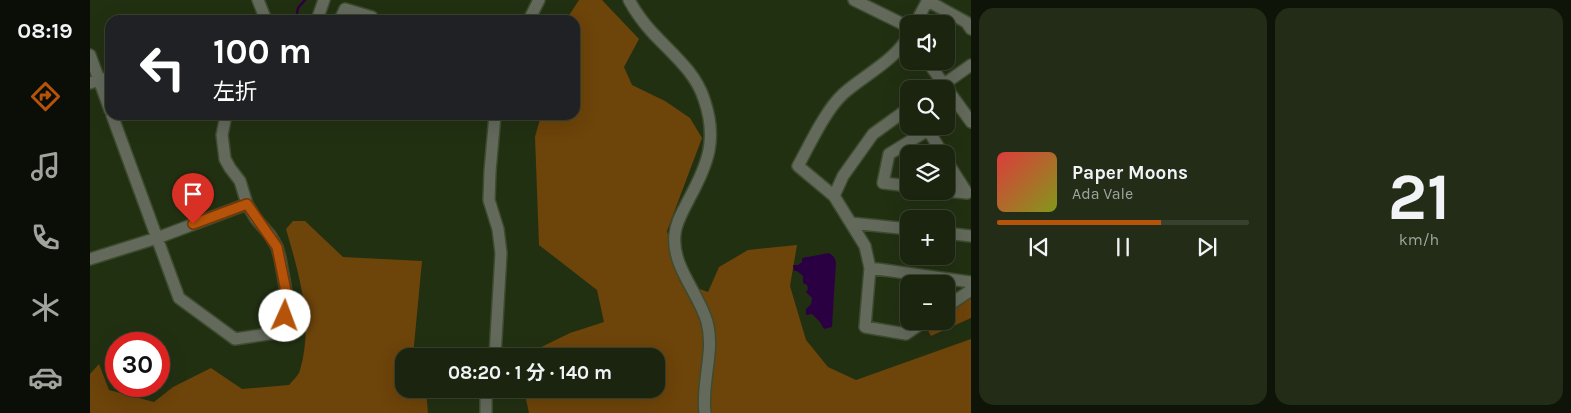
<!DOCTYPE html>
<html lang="ja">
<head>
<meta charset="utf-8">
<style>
	:root { --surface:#1a240e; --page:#232c17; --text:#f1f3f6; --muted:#9fa49e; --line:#38412e; --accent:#b45309 }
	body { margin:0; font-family:Karla,"Noto Sans JP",sans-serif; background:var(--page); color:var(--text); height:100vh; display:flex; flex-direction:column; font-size:19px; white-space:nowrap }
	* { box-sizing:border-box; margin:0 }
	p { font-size:16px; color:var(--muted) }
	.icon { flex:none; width:28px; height:28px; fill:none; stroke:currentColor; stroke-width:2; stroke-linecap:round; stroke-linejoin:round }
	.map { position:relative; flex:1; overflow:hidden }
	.sheet { display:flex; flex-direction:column; gap:8px; padding:8px; background:#0e1408; width:600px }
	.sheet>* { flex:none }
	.hud { position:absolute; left:15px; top:15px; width:475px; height:105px; border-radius:15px; box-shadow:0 5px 20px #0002,0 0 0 1px var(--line); background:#202124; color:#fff; overflow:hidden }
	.fabs { position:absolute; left:810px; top:15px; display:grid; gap:10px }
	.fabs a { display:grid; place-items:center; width:55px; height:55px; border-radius:10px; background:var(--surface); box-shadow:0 5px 20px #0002,0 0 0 1px var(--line); font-size:25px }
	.speed { position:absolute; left:15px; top:332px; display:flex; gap:10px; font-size:25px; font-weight:700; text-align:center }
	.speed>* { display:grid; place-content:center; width:65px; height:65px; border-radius:50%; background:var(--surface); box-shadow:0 5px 20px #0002,0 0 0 1px var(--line); line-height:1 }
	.speed .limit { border:8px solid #d22; background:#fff; color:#111 }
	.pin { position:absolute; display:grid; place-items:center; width:42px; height:42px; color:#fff; margin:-51px -21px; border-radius:50% 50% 50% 0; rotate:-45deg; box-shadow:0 0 5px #0007 }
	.pin .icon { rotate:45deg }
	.me { position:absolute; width:55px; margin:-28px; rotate:2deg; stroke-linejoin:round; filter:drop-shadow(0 0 4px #0008) }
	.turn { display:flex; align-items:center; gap:18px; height:105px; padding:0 25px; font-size:22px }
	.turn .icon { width:65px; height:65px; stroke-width:2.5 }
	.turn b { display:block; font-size:35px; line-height:42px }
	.sheet .widget { flex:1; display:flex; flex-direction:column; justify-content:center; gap:8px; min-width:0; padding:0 18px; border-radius:15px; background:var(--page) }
	.sheet .dial { align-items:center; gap:0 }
	.dial b { font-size:65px; line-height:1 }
	.song { display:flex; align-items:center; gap:15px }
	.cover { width:60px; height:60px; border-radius:8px; background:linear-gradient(135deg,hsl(0 70% 55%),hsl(70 70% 35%)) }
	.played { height:5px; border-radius:2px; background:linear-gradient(90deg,var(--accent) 65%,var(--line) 65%) }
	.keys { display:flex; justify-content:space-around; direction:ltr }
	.sheet .tiles { flex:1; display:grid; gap:8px; grid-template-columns:repeat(2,1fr) }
	.trip { position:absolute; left:305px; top:348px; width:270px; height:50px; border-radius:15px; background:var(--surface); box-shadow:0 5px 20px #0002,0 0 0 1px var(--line); font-weight:700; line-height:50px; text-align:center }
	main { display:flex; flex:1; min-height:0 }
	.tabs { display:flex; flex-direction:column; width:90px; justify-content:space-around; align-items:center; background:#0a0e06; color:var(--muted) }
	.tabs .icon { width:35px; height:35px }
	.tabs .selected { color:var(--accent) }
	.tabs b { font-size:22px; color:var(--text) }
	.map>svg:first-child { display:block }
</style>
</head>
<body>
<main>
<nav class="tabs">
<b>08:19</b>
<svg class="icon selected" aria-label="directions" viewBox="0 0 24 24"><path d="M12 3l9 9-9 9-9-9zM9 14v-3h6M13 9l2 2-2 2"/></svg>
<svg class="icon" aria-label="music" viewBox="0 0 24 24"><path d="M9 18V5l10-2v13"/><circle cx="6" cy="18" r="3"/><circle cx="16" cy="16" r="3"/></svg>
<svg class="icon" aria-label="phone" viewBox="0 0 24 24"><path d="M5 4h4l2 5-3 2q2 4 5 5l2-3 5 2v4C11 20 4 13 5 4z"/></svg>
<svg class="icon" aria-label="climate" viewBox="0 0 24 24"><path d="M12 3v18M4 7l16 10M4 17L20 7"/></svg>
<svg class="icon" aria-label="car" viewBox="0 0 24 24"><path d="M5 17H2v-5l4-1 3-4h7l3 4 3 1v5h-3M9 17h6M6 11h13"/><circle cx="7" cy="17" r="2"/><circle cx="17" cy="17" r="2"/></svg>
</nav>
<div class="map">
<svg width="881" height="413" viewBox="0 0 881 413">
	<rect width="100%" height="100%" fill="#223012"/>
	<path fill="#6d440a" d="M 489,0 L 512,0 L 549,39 L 534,67 L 542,85 L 575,101 L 600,118 L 612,138 L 577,231 L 590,282 L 618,292 L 629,267 L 658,250 L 707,245 L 700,286 L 716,340 L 738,367 L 766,380 L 881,339 L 881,413 L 439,413 L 435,395 L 430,389 L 566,389 L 566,356 L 433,356 L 480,333 L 514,322 L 507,290 L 449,245 L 445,137 L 451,115 L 485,115 L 485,20 L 476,20 Z
		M 203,221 L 215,221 L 253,257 L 332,261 L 323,356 L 314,356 L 314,389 L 336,389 L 338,413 L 0,413 L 0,374 L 9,364 L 19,390 L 64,402 L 83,387 L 121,368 L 152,389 L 199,385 C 203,380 209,375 210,370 C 224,323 209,274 196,229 Z
		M 881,294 L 881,318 L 841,336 L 835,325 L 841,321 L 856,321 L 856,311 Z"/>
	<path fill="#2b0042" d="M 739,253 L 744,257 L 746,262 L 742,327 L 734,329 L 730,322 L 722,314 L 716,315 L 716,309 L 721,304 L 722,298 L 716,292 L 718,289 L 717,285 L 713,283 L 713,276 L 707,271 L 704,271 L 703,265 L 708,265 L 712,262 L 712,258 Z"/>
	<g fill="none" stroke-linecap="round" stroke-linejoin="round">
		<path stroke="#2b0042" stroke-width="2.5" d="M 206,20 L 208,8 L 215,0"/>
		<defs>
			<path id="minor" d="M 168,0 L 176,20
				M 539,0 C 545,11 552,21 561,31 C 580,52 605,71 614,99 C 628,139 618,164 599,199 C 593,211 586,222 585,234 C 581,266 609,293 617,322 C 625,352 611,383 615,413
				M 764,0 L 819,27
				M 838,1 L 876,22 L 881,29
				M 227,20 L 234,0
				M 250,20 L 255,9 L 282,17
				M 439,20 L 449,0
				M 825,24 L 838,0
				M 819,35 C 805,61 774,75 753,94 C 735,111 720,144 708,166 L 744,196 L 775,246 L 780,268 L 775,327 L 816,334 L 835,321
				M 0,55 L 20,110
				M 837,61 L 881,122
				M 0,83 L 20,77
				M 847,89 L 881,65
				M 22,115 L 89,298 L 145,339 L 192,332 L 197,306 L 196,291 L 190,258 L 187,247 L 180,235 L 166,219 L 157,204 L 150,181 L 140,168 L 135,159 L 132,135 L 136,115
				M 405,115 L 400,171 L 399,200 L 408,229 L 411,253 L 405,356
				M 856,160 L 877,193 L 856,191
				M 819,186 L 793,183 L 799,154 L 838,130 L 853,154
				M 744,196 L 753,176 L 783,134 L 819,108
				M 761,223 L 819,229
				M 856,233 L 881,236
				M 0,259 L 67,238 L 157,204
				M 780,268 L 881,282
				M 856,307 L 881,290
				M 396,413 L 396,398 L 398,389"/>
		</defs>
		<use href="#minor" stroke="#3e4b2f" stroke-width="14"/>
		<use href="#minor" stroke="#636a5c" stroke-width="11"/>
	</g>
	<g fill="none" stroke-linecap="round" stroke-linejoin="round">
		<defs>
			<path id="route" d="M 103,224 L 157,204 L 187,247 L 196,291 L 195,316"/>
		</defs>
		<use href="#route" stroke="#753606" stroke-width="12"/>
		<use href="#route" stroke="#b45309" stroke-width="9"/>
	</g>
</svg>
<div class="fabs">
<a><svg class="icon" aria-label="sound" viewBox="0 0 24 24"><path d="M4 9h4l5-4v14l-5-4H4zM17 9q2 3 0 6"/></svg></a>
<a><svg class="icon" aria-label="search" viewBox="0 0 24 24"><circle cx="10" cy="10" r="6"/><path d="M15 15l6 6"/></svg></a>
<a><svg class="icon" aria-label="layers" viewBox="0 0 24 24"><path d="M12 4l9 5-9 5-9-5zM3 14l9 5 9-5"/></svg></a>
<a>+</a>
<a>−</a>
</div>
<div class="speed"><div class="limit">30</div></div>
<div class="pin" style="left:103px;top:224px;background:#d93025"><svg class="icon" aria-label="arrive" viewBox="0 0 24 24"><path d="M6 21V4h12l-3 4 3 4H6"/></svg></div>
<svg class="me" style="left:195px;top:316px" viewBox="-20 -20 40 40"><circle r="19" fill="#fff"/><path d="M0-13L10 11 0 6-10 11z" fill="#b45309"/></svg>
<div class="trip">08:20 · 1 分 · 140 m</div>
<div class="hud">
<div class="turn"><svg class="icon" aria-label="left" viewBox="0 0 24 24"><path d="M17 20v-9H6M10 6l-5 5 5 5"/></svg><div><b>100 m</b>左折</div></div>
</div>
</div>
<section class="sheet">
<div class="tiles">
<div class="widget">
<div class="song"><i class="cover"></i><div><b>Paper Moons</b><p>Ada Vale</p></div></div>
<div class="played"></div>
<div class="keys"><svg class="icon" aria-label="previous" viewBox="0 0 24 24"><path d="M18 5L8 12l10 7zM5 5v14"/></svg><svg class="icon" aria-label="pause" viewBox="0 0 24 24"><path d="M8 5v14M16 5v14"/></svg><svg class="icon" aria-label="next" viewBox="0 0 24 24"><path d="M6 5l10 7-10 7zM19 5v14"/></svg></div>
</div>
<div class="widget dial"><b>21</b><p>km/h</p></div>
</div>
</section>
</main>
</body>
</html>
